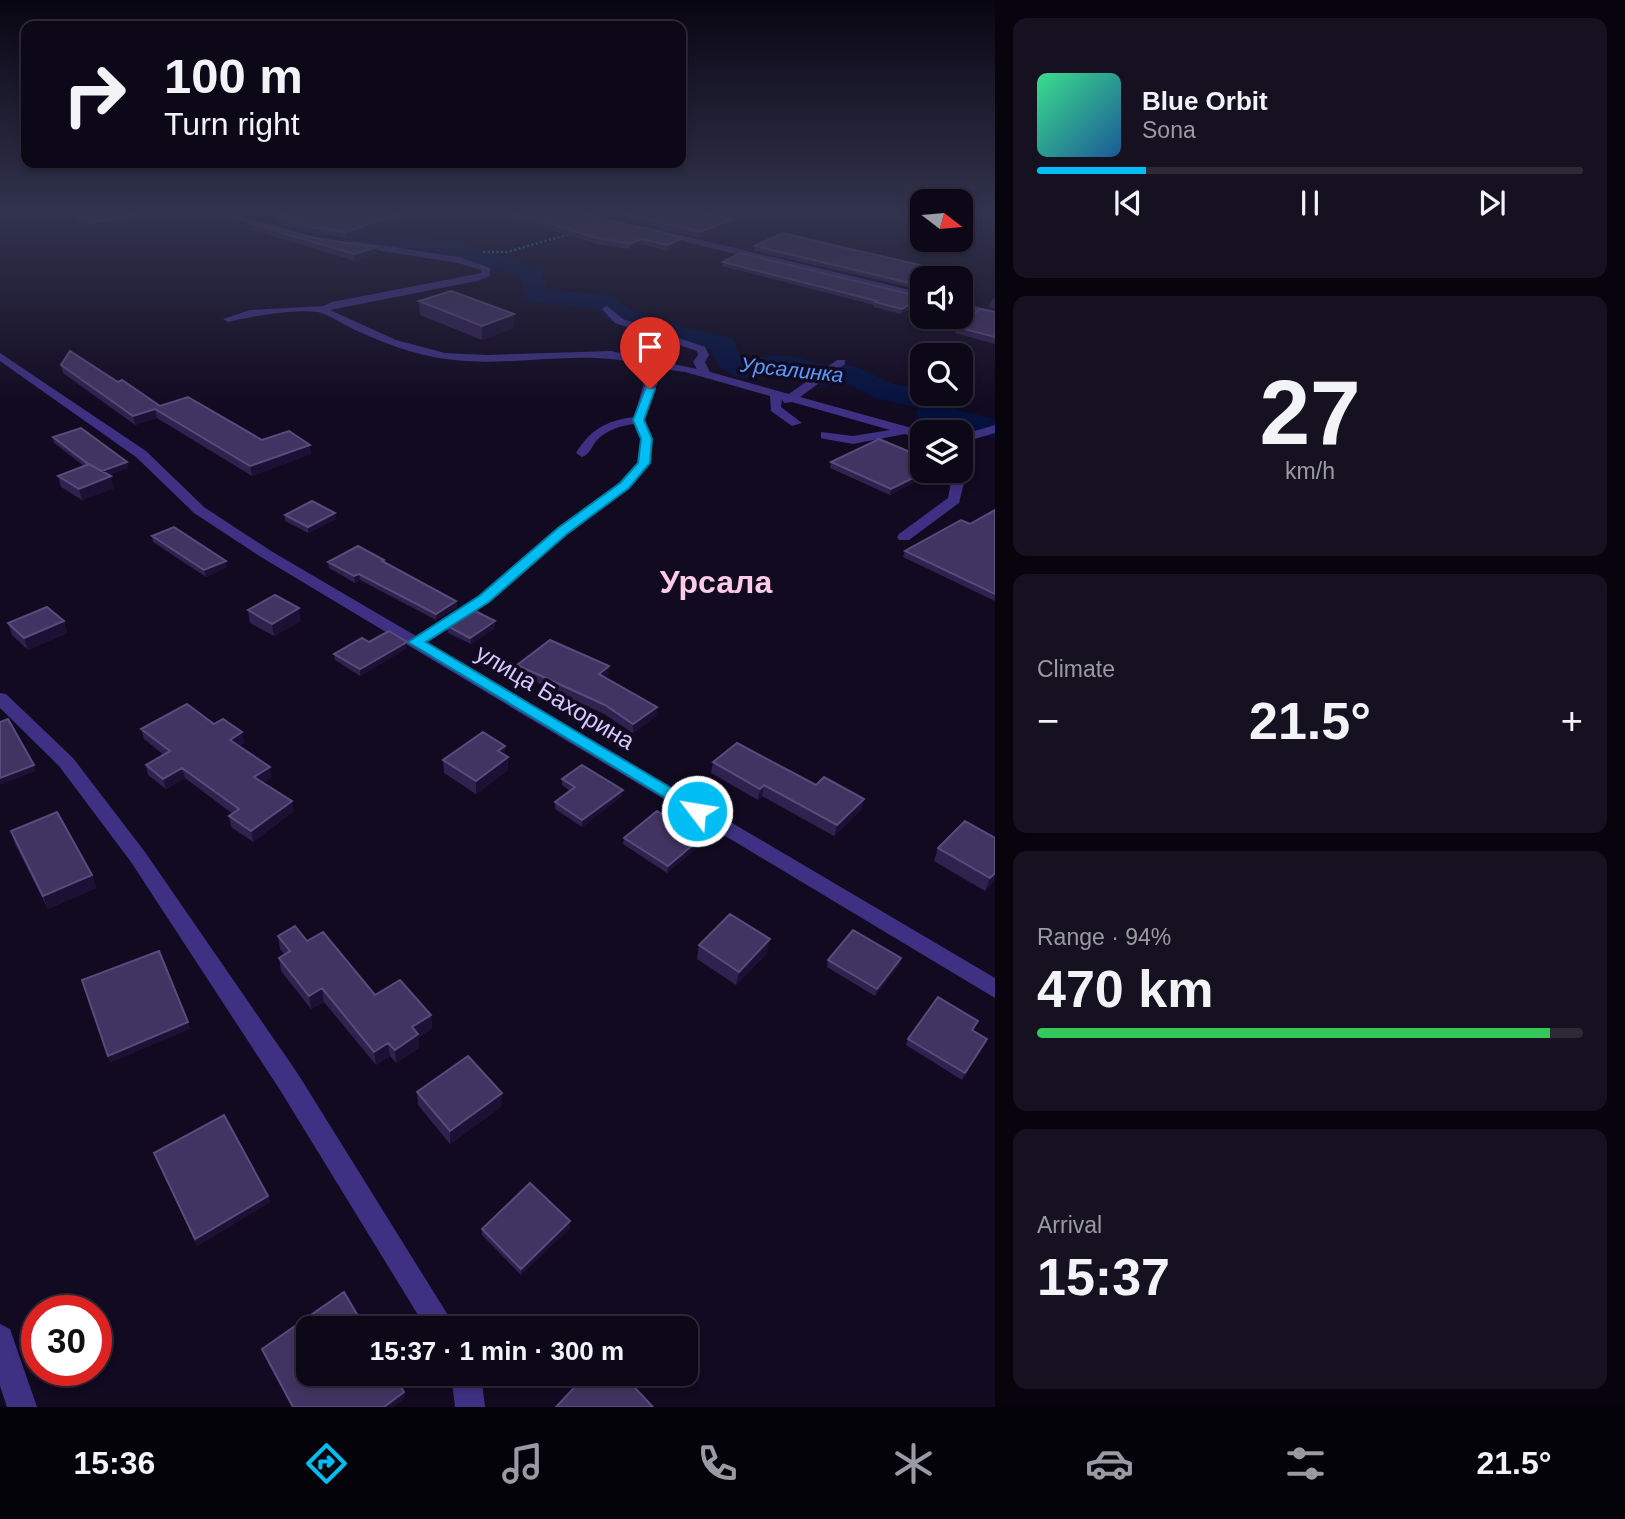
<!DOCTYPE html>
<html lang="en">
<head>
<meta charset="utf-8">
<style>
	:root { --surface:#0d0818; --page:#161121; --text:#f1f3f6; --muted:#9a9aa2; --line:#2d2937; --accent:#00bdf4 }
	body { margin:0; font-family:Helvetica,sans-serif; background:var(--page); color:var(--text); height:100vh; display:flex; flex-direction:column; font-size:26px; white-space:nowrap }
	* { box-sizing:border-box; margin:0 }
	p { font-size:23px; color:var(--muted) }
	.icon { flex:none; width:38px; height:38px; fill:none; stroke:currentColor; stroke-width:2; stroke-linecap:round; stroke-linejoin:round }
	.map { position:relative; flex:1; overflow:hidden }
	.details { display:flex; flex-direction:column; gap:18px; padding:18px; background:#07040d; width:630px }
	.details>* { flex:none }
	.banner { position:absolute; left:21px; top:21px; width:665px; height:147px; border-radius:14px; box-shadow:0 4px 10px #0003,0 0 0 2px var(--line); background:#0d0818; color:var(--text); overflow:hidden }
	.needle { width:46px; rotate:106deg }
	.fabs { position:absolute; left:910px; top:189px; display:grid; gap:14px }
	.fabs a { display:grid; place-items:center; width:63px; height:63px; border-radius:14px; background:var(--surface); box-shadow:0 4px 10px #0003,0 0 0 2px var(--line); font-size:35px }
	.speed { position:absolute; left:21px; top:1295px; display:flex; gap:14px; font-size:35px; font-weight:700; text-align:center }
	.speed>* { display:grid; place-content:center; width:91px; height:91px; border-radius:50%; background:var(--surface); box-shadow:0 4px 10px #0003,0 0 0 2px var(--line); line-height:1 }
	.speed .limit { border:10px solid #d22; background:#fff; color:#111 }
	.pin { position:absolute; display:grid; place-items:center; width:60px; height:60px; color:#fff; margin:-72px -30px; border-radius:50% 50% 50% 0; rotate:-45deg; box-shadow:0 0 7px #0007 }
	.pin .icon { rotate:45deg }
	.me { position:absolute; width:77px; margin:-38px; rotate:301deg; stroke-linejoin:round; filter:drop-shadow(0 0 5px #0008) }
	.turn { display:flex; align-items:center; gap:24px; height:147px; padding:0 28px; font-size:32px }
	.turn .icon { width:91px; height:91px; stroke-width:2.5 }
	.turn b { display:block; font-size:49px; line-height:60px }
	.big { font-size:52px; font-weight:800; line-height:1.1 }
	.details .tile { flex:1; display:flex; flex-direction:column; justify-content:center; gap:10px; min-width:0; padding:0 24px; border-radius:14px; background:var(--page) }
	.details .dial { align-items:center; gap:0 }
	.dial b { font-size:91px; line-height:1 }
	.song { display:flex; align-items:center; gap:21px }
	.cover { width:84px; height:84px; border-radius:10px; background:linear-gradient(135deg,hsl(150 70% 55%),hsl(210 70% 35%)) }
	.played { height:7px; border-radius:4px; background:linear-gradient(90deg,var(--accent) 20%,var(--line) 20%) }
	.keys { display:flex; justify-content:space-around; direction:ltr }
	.heat { display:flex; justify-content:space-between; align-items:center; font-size:38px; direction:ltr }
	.charge { height:10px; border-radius:5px; background:linear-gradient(90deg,#34c759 94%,var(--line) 0) }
	.trip { position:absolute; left:296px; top:1316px; width:402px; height:70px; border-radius:14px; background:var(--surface); box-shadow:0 4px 10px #0003,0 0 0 2px var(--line); font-weight:800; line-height:70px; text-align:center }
	.dock { display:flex; height:112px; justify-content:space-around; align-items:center; background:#05030a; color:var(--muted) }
	.dock .icon { width:49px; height:49px }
	.dock .active { color:var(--accent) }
	.dock b { font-size:32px; color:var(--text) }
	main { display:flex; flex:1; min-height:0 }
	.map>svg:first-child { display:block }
</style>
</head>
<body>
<main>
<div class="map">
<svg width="995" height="1407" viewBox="0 0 995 1407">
	<rect width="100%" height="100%" fill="#110a20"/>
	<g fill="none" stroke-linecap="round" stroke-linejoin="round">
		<path fill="#05123f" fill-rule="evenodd" d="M 231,212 L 271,212 L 314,222 L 332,230 L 386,236 L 432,236 L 436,241 L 467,243 L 482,251 L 540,268 L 547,289 L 613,296 L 625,307 L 657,321 L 732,338 L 740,355 L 748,361 L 772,355 L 793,356 L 827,367 L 844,364 L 859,368 L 893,384 L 922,389 L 922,394 C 936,394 943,394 952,406 L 950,408 L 995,419 L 995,439 L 920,420 L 915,413 L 919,408 L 875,398 L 844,382 L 822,386 L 812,383 L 793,373 L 776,373 L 751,379 L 735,376 L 720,367 L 710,349 L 638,333 L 607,319 L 597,309 L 527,301 L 520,277 L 466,261 C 455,252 434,256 420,253 L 417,248 C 349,252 297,232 233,217 Z"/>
		<path stroke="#22b0ba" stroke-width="2.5" stroke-dasharray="2 2.5" stroke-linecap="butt" d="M 483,252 L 507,252 L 570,234"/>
		<path fill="#3e3183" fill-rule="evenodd" d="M 207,212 L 223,212 L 326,240 L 322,243 Z
			M 643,226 L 922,293 L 922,299 L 640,231 Z
			M 353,241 L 459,257 L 490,268 L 490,276 L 477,281 L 330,310 L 396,340 L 445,353 L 487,355 L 611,351 L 697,369 L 693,362 L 698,355 L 697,351 L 615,323 L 602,309 L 607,306 L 623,319 L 705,347 L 709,355 L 705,362 L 710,372 L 789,394 L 837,360 L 845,360 L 845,364 L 800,397 L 926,432 L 922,432 L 922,439 L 905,434 L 853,444 L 825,439 L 821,438 L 821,432 L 853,436 L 890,430 L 792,402 L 784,403 L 782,399 L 781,407 L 802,423 L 792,426 L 771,411 L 770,396 L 685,372 L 662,369 L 645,420 L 653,439 L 650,463 L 629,489 L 567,534 L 489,602 L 427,643 L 995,978 L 995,998 L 261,557 L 194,513 L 136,457 L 0,361 L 0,353 L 146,451 L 204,507 L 271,551 L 416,636 L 479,596 L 557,528 L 619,483 L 638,462 L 641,439 L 635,424 C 620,426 608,429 597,440 C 592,446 590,454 582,457 L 576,453 C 590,430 607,420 634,417 L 646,376 L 652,367 C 584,346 515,369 446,359 C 414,355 384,343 355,330 C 344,325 328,314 318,312 C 295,309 251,316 228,322 L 223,319 L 250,310 L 323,306 L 332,302 L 482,273 L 481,270 L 458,263 L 350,246 L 349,244 Z
			M 961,303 L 995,311 L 995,317 L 961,309 Z
			M 995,425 L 995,433 L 961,443 L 961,435 Z
			M 961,467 L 967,471 L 959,503 L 909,540 L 899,540 L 897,537 L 899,534 L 948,498 L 953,471 L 961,471 Z
			M 0,693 L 6,694 L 73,758 L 145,852 L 298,1074 L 456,1328 L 426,1328 L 280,1090 L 131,862 L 59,766 L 0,708 Z
			M 0,1324 L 10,1329 L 37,1407 L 7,1407 L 0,1386 Z
			M 451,1374 L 481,1374 L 485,1407 L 455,1407 Z"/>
	</g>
	<path fill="#30224f" d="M 65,212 L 157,212 L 157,214 L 91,228 Z
		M 421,212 L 347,238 L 316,233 L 275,223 L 274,217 Z
		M 474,212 L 576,212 L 684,238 L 684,244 L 667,251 L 641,244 L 630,249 L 597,244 L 508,217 L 503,219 Z
		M 593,212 L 698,212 L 732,225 L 700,238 Z
		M 249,223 L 314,238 L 377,247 L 377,253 L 355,261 L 249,229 Z
		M 755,246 L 958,274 L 957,278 L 922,278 L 922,290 L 754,251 Z
		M 723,262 L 920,301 L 901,314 L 874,307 L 874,305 L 722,266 Z
		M 995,297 L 995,309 L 989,307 L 991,301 Z
		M 419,301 L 514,314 L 513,328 L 482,340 L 420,315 Z
		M 995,312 L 995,344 L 955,333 L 957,327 Z
		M 61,365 L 118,382 L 160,406 L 262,440 L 311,454 L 252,476 L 157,418 L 135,425 L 63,373 Z
		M 53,437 L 128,468 L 108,475 L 114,488 L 82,500 L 61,487 L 58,476 L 84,466 L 54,443 Z
		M 831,462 L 922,471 L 936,471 L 890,495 L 830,468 Z
		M 995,510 L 995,601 L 903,557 L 905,551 L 970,524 Z
		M 285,515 L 336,519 L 308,533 L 285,521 Z
		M 152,536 L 227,567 L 206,577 L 153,542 Z
		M 384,560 L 384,563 L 456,601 L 457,607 L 436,620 L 360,580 L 355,583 L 329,568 L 328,562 Z
		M 248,610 L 301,621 L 274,636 L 250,623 Z
		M 64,621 L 67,633 L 28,650 L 12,635 L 8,623 Z
		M 495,621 L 495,628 L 471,644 L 448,633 L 447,626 Z
		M 369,642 L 407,642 L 407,648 L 360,676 L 335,660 L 334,654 Z
		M 517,665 L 609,666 L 609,674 L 605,678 L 657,707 L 656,716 L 633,733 L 604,714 L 517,673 Z
		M 214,724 L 242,732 L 244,743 L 239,746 L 272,777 L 263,783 L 294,811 L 253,842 L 231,827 L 229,816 L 233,814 L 185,778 L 166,789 L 148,775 L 146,765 L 164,755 L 144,739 L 141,729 Z
		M 505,755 L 508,770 L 476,794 L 444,773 L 443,760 Z
		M 713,762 L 816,785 L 864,799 L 861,810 L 834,836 L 762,796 L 758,800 L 711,773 Z
		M 562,779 L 622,796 L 582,827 L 555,809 L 555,802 L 570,791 L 562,785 Z
		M 11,831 L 92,875 L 96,888 L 48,909 L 15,844 Z
		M 624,838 L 701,838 L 700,845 L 667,873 L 623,844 Z
		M 995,838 L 995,880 L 985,891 L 934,861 L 938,848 Z
		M 278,936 L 307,941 L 375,995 L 431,1015 L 432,1028 L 419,1037 L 419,1048 L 396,1063 L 390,1056 L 376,1065 L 324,1002 L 311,1009 L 281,971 L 279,958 L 285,955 L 280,949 Z
		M 699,945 L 767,953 L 736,985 L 697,959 Z
		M 901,958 L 899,965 L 875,996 L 827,967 L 828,960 Z
		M 978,1021 L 973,1031 L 984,1045 L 962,1080 L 906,1045 L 908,1039 Z
		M 417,1092 L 502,1093 L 502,1106 L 450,1144 L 418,1105 Z
		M 154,1153 L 268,1196 L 270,1202 L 197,1246 Z
		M 570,1228 L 521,1275 L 482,1235 L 482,1229 Z
		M 262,1349 L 405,1398 L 393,1407 L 292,1407 L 264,1355 Z"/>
	<path fill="#1c1134" d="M 5,212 L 25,213 L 0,218 L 0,214 Z
		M 144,212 L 157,212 L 157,214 L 91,228 L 90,223 Z
		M 405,212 L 421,212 L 347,238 L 346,232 Z
		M 508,212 L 508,217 L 503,219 L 503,214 Z
		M 733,219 L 732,225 L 700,238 L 700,232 Z
		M 684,238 L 684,244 L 667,251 L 667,245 Z
		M 642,239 L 641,244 L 630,249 L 630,244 Z
		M 377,247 L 377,253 L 355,261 L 354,254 Z
		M 921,297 L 920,301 L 901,314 L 902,309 Z
		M 514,314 L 513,328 L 482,340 L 482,326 Z
		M 155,409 L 157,418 L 135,425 L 133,416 Z
		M 310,445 L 311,454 L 252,476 L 250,466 Z
		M 127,462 L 128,468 L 100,478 L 99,472 Z
		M 927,471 L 936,471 L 890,495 L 891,489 Z
		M 111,476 L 114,488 L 82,500 L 79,489 Z
		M 335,513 L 336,519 L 308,533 L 308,527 Z
		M 226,561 L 227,567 L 206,577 L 204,570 Z
		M 359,574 L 360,580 L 355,583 L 354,576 Z
		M 456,601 L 457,607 L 436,620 L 436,614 Z
		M 299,608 L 301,621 L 274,636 L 272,624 Z
		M 64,621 L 67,633 L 28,650 L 24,638 Z
		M 495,621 L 495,628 L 471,644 L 470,638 Z
		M 407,642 L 407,648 L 360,676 L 360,669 Z
		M 609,666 L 609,674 L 599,683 L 599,674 Z
		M 657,707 L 656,716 L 633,733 L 633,724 Z
		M 242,732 L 244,743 L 232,750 L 230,740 Z
		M 505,746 L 505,759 L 498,751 Z
		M 508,757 L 508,770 L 476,794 L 476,781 Z
		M 34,765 L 36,771 L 0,785 L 0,778 Z
		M 270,767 L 272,777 L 256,787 L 254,777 Z
		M 182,768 L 185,778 L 166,789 L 163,779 Z
		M 764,785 L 762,796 L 758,800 L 760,789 Z
		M 623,790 L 622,796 L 582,827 L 582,820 Z
		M 864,799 L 861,810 L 834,836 L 837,825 Z
		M 292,801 L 294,811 L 253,842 L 251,831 Z
		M 701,838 L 700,845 L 667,873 L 668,866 Z
		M 995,873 L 995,880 L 985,891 L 990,878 Z
		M 92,875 L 96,888 L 48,909 L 43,896 Z
		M 770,939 L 767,953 L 736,985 L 739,972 Z
		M 901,958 L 899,965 L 875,996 L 877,989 Z
		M 322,988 L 324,1002 L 311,1009 L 309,996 Z
		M 431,1015 L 432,1028 L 419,1037 L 419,1048 L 396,1063 L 395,1050 L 412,1027 Z
		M 188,1022 L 190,1029 L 110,1063 L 108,1056 Z
		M 987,1039 L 984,1045 L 962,1080 L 965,1073 Z
		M 388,1043 L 390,1056 L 376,1065 L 374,1052 Z
		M 502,1093 L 502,1106 L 450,1144 L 450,1131 Z
		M 268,1196 L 270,1202 L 197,1246 L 195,1239 Z
		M 570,1221 L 570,1228 L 521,1275 L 521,1269 Z
		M 404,1392 L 405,1398 L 393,1407 L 384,1407 Z"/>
	<path fill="#423462" stroke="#594b7b" stroke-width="2" d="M 71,212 L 144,212 L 90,223 Z
		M 295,212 L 405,212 L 346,232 L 315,228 L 274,217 Z
		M 509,212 L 576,212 L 684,238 L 667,245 L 642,239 L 630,244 L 597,238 Z
		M 617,212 L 698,212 L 733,219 L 700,232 Z
		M 253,222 L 314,238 L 377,247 L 354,254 L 249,223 Z
		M 782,233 L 958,274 L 951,278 L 922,278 L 922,286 L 755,246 Z
		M 740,253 L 921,297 L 902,309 L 875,302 L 877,301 L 723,262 Z
		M 451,291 L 514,314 L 482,326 L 419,301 Z
		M 980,309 L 995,312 L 995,337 L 957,327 Z
		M 70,351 L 118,382 L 122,380 L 160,406 L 188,397 L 262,440 L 289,431 L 310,445 L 250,466 L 155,409 L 133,416 L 61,365 Z
		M 81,428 L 127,462 L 102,471 L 88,464 L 53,437 Z
		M 879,439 L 922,457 L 922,471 L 927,471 L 891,489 L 831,462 Z
		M 89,464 L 111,476 L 79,489 L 58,476 Z
		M 312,501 L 335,513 L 308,527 L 285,515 Z
		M 995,510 L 995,594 L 905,551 L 961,520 L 970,524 Z
		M 174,527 L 226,561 L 204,570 L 152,536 Z
		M 358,546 L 384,560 L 382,561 L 456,601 L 436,614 L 359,574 L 354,576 L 328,562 Z
		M 275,595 L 299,608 L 272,624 L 248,610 Z
		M 47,607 L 64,621 L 24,638 L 8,623 Z
		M 473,610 L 495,621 L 470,638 L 447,626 Z
		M 389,631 L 407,642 L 360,669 L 334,654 L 362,638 L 369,642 Z
		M 550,640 L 609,666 L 599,674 L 657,707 L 633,724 L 605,705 L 517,665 Z
		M 187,704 L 214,724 L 223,719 L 242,732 L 230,740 L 270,767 L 254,777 L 292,801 L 251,831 L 229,816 L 239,809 L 182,768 L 163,779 L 146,765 L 170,751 L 141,729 Z
		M 8,719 L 34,765 L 0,778 L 0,722 Z
		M 483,732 L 505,746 L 498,751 L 508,757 L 476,781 L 443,760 Z
		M 737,743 L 816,785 L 824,777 L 864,799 L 837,825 L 764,785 L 760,789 L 713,762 Z
		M 582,765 L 623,790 L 582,820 L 555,802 L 575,787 L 562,779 Z
		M 657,811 L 701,838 L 668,866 L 624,838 Z
		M 57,812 L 92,875 L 43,896 L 11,831 Z
		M 965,821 L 995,838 L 995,873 L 990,878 L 938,848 Z
		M 730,914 L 770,939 L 739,972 L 699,945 Z
		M 295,926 L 307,941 L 323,932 L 375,995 L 400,980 L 431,1015 L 412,1027 L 418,1034 L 395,1050 L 388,1043 L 374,1052 L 322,988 L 309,996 L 279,958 L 290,951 L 278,936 Z
		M 853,930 L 901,958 L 877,989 L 828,960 Z
		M 159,951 L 188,1022 L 108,1056 L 82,980 Z
		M 938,997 L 978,1021 L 972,1030 L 987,1039 L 965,1073 L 908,1039 Z
		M 468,1056 L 502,1093 L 450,1131 L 417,1092 Z
		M 224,1115 L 268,1196 L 195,1239 L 154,1153 Z
		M 530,1183 L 570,1221 L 521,1269 L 482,1229 Z
		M 344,1292 L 365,1328 L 308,1328 L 308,1374 L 393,1374 L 404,1392 L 384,1407 L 293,1407 L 262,1349 Z
		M 587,1374 L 622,1374 L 653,1407 L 556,1407 Z"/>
	<linearGradient id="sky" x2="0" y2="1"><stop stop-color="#090612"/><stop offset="0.52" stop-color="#32334e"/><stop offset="1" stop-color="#32334e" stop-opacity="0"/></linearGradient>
	<rect width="995" height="409" fill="url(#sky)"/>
	<path fill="#00bdf4" stroke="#007b9f" stroke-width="2" d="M 646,387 L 655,389 L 644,420 L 652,439 L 650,463 L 629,488 L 567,534 L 489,602 L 426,642 L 703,807 L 706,811 L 703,816 L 697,817 L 408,642 L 479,596 L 558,528 L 620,483 L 638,463 L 641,439 L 633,420 Z"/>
	<g text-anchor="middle" stroke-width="7" stroke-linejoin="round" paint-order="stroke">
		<g font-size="21" font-style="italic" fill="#579cff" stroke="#110a20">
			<text transform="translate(792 370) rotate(6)" y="7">Урсалинка</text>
		</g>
		<g font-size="24" fill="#d6c9ff" stroke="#110a20">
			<text transform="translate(555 697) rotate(31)" y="8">улица Бахорина</text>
		</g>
		<g font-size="32" font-weight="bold" fill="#ffcbe6" stroke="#110a20">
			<text x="716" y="593">Урсала</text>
		</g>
	</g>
</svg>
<div class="fabs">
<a><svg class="needle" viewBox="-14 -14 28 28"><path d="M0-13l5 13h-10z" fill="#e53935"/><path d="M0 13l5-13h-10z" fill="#9a9aa2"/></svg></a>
<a><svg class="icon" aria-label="sound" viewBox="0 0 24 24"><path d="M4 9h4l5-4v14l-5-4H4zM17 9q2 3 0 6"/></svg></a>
<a><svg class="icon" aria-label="search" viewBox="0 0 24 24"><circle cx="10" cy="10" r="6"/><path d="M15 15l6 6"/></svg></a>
<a><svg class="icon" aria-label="layers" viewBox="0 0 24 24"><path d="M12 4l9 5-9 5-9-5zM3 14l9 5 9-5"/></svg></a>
</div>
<div class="speed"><div class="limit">30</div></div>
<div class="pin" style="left:650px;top:389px;background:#d93025"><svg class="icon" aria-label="arrive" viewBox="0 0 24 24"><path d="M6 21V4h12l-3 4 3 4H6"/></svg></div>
<svg class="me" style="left:697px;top:811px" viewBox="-20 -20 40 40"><circle r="17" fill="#00bdf4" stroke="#fff" stroke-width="3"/><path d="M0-11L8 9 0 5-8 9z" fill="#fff"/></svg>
<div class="trip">15:37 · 1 min · 300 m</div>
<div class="banner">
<div class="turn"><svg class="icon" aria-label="right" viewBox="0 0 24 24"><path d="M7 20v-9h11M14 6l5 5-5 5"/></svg><div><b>100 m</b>Turn right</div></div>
</div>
</div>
<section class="details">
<div class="tile">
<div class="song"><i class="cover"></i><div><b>Blue Orbit</b><p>Sona</p></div></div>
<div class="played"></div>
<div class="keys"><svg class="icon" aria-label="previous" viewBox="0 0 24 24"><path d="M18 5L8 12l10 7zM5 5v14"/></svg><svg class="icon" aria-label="pause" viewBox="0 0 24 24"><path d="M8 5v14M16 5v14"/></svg><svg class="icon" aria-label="next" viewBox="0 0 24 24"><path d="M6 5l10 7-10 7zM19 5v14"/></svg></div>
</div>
<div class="tile dial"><b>27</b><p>km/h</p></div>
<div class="tile"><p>Climate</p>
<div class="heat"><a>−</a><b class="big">21.5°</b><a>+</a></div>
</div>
<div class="tile"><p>Range · 94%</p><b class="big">470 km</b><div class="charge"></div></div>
<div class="tile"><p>Arrival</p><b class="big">15:37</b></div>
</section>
</main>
<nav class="dock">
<b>15:36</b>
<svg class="icon active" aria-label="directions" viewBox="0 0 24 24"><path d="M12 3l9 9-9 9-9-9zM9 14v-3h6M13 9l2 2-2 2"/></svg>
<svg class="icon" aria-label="music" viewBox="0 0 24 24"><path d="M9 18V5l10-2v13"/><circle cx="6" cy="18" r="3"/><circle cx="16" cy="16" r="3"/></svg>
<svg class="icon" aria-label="phone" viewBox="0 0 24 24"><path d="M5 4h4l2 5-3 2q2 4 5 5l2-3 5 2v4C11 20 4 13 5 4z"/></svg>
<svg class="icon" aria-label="climate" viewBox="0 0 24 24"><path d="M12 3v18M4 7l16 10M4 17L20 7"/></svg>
<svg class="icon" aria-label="car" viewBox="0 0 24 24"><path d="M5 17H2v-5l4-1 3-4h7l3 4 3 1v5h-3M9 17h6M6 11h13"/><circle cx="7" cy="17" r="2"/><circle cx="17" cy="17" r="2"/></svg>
<svg class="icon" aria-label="filters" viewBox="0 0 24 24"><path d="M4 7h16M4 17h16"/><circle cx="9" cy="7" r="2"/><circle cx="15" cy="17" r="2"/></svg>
<b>21.5°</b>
</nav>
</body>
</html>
